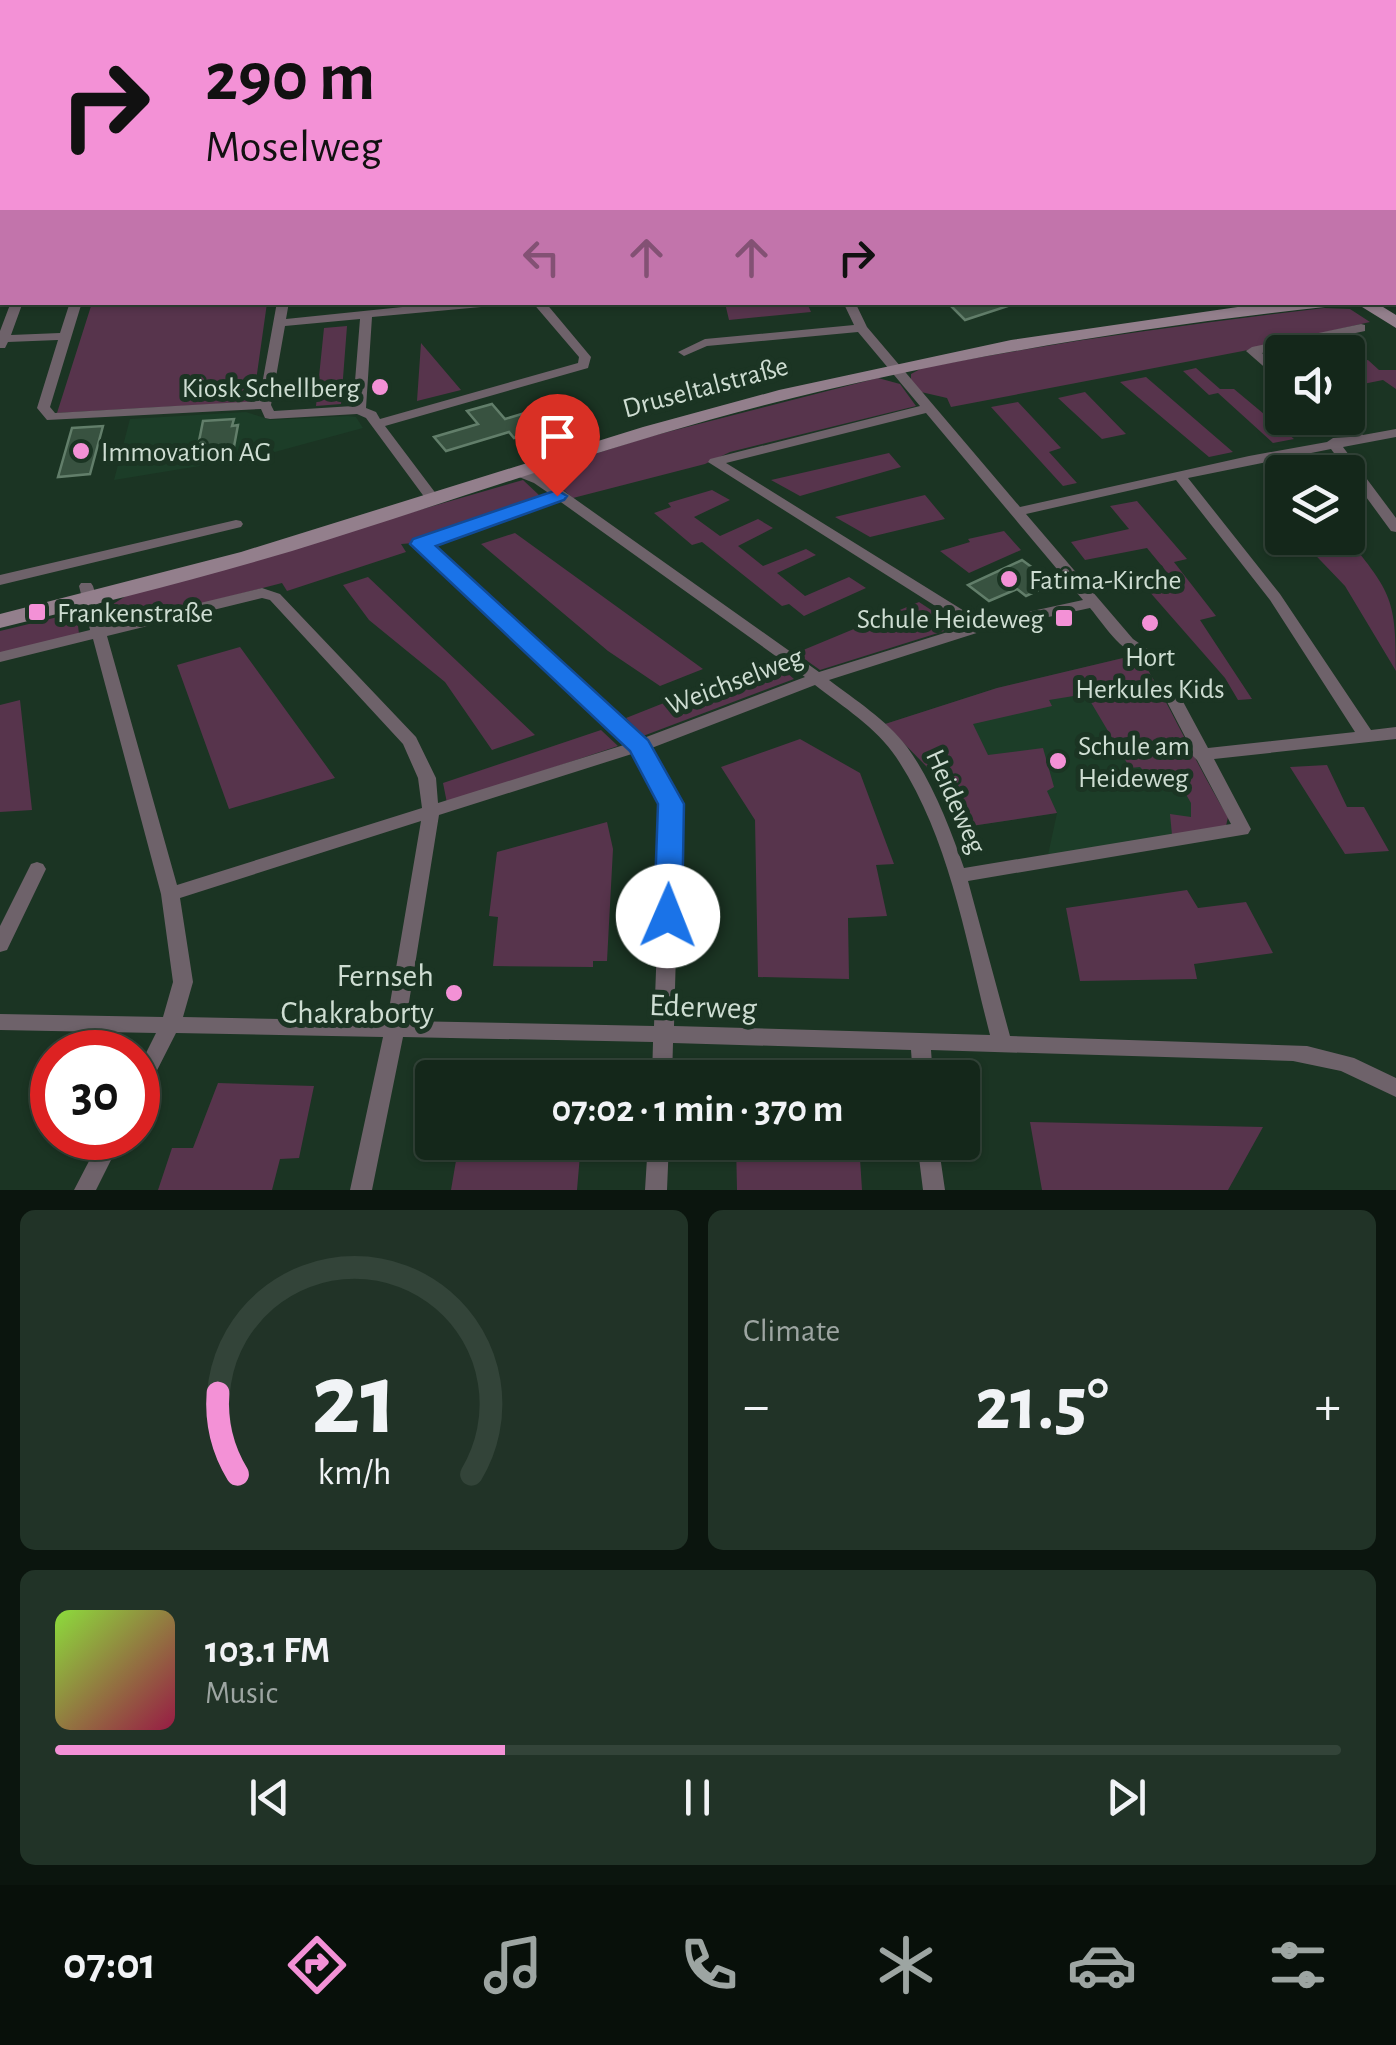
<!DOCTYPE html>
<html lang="en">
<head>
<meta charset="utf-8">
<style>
	:root { --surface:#14271a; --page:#213327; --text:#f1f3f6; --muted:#9da5a2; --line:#334439; --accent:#f391d6 }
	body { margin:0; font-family:"Alegreya Sans",sans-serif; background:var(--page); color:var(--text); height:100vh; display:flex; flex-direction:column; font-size:38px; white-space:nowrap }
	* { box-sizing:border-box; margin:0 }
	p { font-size:32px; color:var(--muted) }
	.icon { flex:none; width:55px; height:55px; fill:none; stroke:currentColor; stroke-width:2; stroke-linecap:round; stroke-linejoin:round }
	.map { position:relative; height:1190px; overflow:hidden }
	.details { display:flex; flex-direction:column; gap:20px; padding:20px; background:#0b150e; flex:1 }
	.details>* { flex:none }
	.guide { position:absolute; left:0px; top:0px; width:1398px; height:305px; box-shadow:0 2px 8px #0004,0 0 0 2px var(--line); background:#f391d6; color:#111; overflow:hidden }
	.fabs { position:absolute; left:1265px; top:335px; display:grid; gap:20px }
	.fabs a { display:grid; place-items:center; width:100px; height:100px; border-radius:10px; background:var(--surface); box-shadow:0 2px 8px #0004,0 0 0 2px var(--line); font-size:50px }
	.speed { position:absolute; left:30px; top:1030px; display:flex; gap:20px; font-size:50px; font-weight:700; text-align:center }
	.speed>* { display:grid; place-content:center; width:130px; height:130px; border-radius:50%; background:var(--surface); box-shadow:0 2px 8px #0004,0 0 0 2px var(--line); line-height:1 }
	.speed .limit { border:15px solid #d22; background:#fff; color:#111 }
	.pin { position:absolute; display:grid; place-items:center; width:85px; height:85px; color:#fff; margin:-102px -42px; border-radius:50% 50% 50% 0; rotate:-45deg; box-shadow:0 0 10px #0007 }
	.pin .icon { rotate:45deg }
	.me { position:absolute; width:110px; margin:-55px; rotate:1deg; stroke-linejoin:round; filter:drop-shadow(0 0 8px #0008) }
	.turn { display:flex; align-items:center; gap:35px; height:210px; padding:0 40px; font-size:45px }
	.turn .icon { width:130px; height:130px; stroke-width:2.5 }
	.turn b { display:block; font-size:70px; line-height:85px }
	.lanes { display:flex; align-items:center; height:95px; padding:0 40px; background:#0003; justify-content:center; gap:50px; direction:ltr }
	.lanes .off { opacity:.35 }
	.big { font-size:75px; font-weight:700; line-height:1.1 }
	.details .card { flex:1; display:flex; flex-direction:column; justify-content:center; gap:15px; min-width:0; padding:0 35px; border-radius:15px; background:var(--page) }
	.details .dial { align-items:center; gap:0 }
	.dial svg { height:260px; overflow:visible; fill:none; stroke:var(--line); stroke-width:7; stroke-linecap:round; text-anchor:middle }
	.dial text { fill:var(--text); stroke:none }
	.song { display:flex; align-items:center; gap:30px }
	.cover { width:120px; height:120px; border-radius:15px; background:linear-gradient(135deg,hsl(90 70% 55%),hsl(340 70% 35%)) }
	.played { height:10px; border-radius:5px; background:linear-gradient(90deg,var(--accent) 35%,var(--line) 35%) }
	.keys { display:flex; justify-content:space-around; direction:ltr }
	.heat { display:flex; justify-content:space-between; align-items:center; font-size:55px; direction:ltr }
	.details .tiles { flex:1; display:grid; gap:20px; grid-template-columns:1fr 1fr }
	.card:last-child { grid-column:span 2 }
	.trip { position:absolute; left:415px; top:1060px; width:565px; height:100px; border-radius:10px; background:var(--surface); box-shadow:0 2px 8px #0004,0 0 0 2px var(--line); font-weight:700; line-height:100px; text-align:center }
	.menu { display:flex; height:160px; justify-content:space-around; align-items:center; background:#08100a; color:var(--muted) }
	.menu .icon { width:70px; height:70px }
	.menu .current { color:var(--accent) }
	.menu b { font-size:45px; color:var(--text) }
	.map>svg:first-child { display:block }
</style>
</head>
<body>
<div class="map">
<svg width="1396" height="1190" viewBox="0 0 1396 1190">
	<rect width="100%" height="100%" fill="#1b3423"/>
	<path fill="#1c3d28" d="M 246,412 L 271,420 L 348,416 L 356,417 L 363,428 L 260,456 L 114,480 L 130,419 Z
		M 1123,658 L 1142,660 L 1162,693 L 1226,826 L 1048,855 L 1057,813 L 958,828 L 926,766 L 885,724 L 997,688 Z"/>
	<path fill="#57344c" d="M 92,303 L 267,303 L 253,402 L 57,413 Z
		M 725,303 L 807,303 L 811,312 L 729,320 Z
		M 1324,308 L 1350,309 L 1370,322 L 1243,351 L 951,407 L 947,398 L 921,392 L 911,382 L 911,374 L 922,368 C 1056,342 1189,324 1324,308 Z
		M 347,326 L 341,404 L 316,406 L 324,328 Z
		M 421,343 L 461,390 L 417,401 Z
		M 1368,360 L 1379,370 L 1396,370 L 1396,389 L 1383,380 L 1348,387 L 1348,362 Z
		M 1196,368 L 1220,389 L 1234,389 L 1294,439 L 1273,443 L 1218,393 L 1209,395 L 1183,371 Z
		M 1146,377 L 1233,452 L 1209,457 L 1120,382 Z
		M 878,378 L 900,384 L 916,406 L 730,452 L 705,464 L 573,498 L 541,471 L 648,437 Z
		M 1085,392 L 1126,434 L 1102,439 L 1058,398 Z
		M 1018,402 L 1061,448 L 1049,452 L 1077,483 L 1063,486 L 991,407 Z
		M 889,453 L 901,467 L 800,496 L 771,480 Z
		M 523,480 L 540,496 L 414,543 L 401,544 L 406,552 L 287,591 L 282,583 L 114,626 L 104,622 L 102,611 L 129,594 Z
		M 712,490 L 730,500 L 694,517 L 720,536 L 758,519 L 773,528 L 738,546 L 763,566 L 806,549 L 816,555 L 777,573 L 805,596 L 849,577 L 866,588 L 804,616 L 789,604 L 782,606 L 702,542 L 692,545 L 654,513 L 671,507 L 668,503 Z
		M 925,495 L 945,519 L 870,537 L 835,517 Z
		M 1137,501 L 1187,559 L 1174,562 L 1216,616 L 1200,620 L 1252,699 L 1238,700 L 1225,678 L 1141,582 L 1170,576 L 1147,548 L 1085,560 L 1071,542 L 1129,529 L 1110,506 Z
		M 1004,531 L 1021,550 L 969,573 L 940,551 L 970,542 L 968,539 Z
		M 515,533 L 703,669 L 660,686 L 608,651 L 481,544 Z
		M 1299,538 L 1347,538 C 1392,593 1396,600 1396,671 L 1345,586 Z
		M 368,577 L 535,735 L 492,750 L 445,682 L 369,620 L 343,585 Z
		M 919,602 L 957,627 L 820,670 L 796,653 Z
		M 66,615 L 77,617 L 79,634 L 0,654 L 0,631 Z
		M 240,647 L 335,778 L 229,809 L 177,665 Z
		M 1123,658 L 1142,660 C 1173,711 1197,766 1228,817 L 1226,826 L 1172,835 L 1170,814 L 1191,817 L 1191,803 L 1180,784 L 1159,787 L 1140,767 L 1130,768 L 1086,694 L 1049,700 L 1052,706 L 973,724 L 988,755 L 1043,748 L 1054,787 L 1047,791 L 1057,813 L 958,828 L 926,766 L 885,724 L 997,688 Z
		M 772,660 L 794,679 L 643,736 L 626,718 Z
		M 20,700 L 32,810 L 0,812 L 0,705 Z
		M 601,730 L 618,746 L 447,803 L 443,783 Z
		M 800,739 L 860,773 L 894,864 L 876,865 L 887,916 L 848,918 L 849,979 L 758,977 L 755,820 L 721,767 Z
		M 1327,765 L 1347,807 L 1364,807 L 1389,851 L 1345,854 L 1290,767 Z
		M 607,822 L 613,849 L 607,961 L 593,961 L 593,967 L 493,966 L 498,917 L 489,916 L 497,852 Z
		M 1187,890 L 1198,908 L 1246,902 L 1273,953 L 1194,964 L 1197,979 L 1080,981 L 1066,908 Z
		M 218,1083 L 314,1086 L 299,1158 L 280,1159 L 272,1190 L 158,1190 L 172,1148 L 193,1148 Z
		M 1030,1122 L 1263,1127 L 1228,1190 L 1042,1190 Z
		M 459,1143 L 581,1143 L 577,1190 L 451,1190 Z
		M 736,1143 L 859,1143 L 862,1190 L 737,1190 Z"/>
	<path fill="#385240" stroke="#627e6a" stroke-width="2.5" d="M 947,302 L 1010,302 L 1011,305 L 965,320 Z
		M 492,404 L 505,419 L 552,405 L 569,421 L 514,438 L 509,432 L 446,451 L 434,437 L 478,424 L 467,411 Z
		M 234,419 L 232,426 L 238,425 L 233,452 L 197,451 L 203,421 Z
		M 103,426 L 90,474 L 58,477 L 72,428 Z
		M 1022,560 L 1044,576 L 1032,582 L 1041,589 L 1026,596 L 1017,589 L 989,601 L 968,585 Z"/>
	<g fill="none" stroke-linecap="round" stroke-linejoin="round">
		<path fill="#6e626a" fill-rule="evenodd" d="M 273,0 L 293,0 L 289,2 L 271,2 Z
			M 304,0 L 313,0 L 314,2 L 306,2 Z
			M 929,0 L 937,0 L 936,2 L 928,2 Z
			M 1395,64 L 1396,64 L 1396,70 L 1395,70 Z
			M 1395,135 L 1396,135 L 1396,141 L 1395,141 Z
			M 1395,187 L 1396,187 L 1396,193 L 1395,193 Z
			M 1395,204 L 1396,204 L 1396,212 L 1395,212 Z
			M 0,273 L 2,273 L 2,279 L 0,279 Z
			M 11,302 L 23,302 L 11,335 L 60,333 L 70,302 L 82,302 L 50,407 L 55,413 L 259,401 L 277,302 L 289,302 L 286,319 L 451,302 L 498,302 L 492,306 L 372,317 L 366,408 L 376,412 L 380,419 L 578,363 L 579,357 L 532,302 L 545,302 L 591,357 L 588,368 L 385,426 L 440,499 L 433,503 L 428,502 L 366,418 L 357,414 L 270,419 L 265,418 L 261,409 L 47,420 L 37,408 L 58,340 L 8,342 L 5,348 L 0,348 L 0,331 ZM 360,319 L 353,406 L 274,411 L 271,405 L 285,326 Z
			M 843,302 L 855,302 L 867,327 L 1020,507 L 1249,456 L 1327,442 L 1333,438 L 1350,437 L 1328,418 L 1341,418 L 1363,435 L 1396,429 L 1396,437 L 1343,447 L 1396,518 L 1396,532 L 1391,531 L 1331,449 L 1188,478 L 1280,594 L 1371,730 L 1396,727 L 1396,739 L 1214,759 L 1251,829 L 1248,834 L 968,881 L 1010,1036 L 1307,1046 L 1354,1058 L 1396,1078 L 1396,1097 L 1341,1071 L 1293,1061 L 931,1050 L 933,1078 L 913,1078 L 911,1050 L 673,1043 L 672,1078 L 652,1078 L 653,1042 L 403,1037 L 372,1190 L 350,1190 L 383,1037 L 176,1033 L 145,1094 L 138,1097 L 138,1069 L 156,1033 L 0,1030 L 0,1014 L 163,1017 L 173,982 L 161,894 L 93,639 L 0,662 L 0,652 L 90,630 L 79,586 L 81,583 L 91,583 L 93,586 L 105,626 L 262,588 L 280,594 L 416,737 L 436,778 L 438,803 L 627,744 L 414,544 L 416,541 L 550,494 L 534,483 L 514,475 L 512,472 L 514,469 L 524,469 L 544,477 L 819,672 L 967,626 L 708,462 L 710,459 L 920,406 L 858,332 L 707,346 L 684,356 L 678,352 L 705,339 L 854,325 ZM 926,413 L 1083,600 L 982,622 L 726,463 ZM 1176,480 L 1270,600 L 1355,732 L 1208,748 L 1180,696 L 1168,696 L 1166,700 L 1193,752 L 1192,755 L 1197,760 L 1231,824 L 964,868 C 951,830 931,779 907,747 C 887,720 855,700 829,680 L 983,631 L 1090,608 C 1106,627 1125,660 1153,658 L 1155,654 L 1133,639 L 1026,514 ZM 558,500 L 805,677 L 641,739 L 431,545 ZM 262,598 L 270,600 L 403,744 L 418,778 L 422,808 L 177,885 L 107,636 ZM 815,685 C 842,706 877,728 896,757 C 950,838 966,942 990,1035 L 674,1026 L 680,804 L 649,749 ZM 635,753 L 662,804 L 654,1026 L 406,1021 L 439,815 ZM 421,821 L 387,1021 L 183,1017 L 193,982 L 180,898 Z
			M 1361,324 L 1365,325 L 1365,331 L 1262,353 L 1282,370 L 1282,380 L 1278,379 L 1246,351 L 1252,347 Z
			M 236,520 L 241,521 L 243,524 L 241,527 L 0,585 L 0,575 Z
			M 37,862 L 43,864 L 46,869 L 7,950 L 0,952 L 0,926 L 31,864 Z
			M 101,1138 L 122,1138 L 96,1190 L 74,1190 Z
			M 648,1142 L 669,1142 L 667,1190 L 645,1190 Z
			M 917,1142 L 938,1142 L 945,1190 L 923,1190 Z"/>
		<path fill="#937f8c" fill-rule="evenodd" d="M 474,0 L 497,0 L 498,2 L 475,2 Z
			M 1395,292 L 1396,292 L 1396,302 L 1395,302 Z
			M 1272,302 L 1333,302 L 1325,307 C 1117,330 911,364 709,420 C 569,459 431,508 292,551 C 195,580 98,604 0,628 L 0,614 L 241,552 L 643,427 L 779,390 L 1011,340 Z
			M 1354,302 L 1375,302 L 1396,315 L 1396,328 Z"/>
	</g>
	<path fill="#1a73e8" stroke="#114b97" stroke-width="2.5" d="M 557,490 L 567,496 L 564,500 L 436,546 L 648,740 L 684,804 L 682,916 L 678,924 L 668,927 L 658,924 L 654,916 L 658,804 L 630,751 L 410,544 L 413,539 Z"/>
	<g fill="#f391d6" stroke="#1b3423" stroke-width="4">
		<circle cx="380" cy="387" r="10"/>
		<circle cx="81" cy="451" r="10"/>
		<circle cx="1009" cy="579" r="10"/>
		<rect x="27" y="602" width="20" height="20" rx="5"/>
		<rect x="1054" y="608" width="20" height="20" rx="5"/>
		<circle cx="1150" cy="623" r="10"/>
		<circle cx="1058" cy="761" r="10"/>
		<circle cx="454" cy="993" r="10"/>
	</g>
	<g text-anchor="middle" stroke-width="10" stroke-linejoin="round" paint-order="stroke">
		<g font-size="28" fill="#ceddd2" stroke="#1b3423">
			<text transform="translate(705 386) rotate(-15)" y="10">Druseltalstraße</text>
			<text transform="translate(734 680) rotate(-21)" y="10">Weichselweg</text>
			<text transform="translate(957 801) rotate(66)" y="10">Heideweg</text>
		</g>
		<g font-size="28" fill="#ceddd2" stroke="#1b3423" text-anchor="start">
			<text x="360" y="397" text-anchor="end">Kiosk Schellberg</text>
			<text x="101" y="461">Immovation AG</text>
			<text x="1029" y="589">Fatima-Kirche</text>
			<text x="57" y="622">Frankenstraße</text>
			<text x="1044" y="628" text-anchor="end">Schule Heideweg</text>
			<text x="1150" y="666" text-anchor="middle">Hort<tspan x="1150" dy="32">Herkules Kids</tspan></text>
			<text x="1078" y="755">Schule am<tspan x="1078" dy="32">Heideweg</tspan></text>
		</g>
		<g font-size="32" fill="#ceddd2" stroke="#1b3423" text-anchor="end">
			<text x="434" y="986">Fernseh<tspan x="434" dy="37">Chakraborty</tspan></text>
		</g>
		<g font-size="32" fill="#ceddd2" stroke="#1b3423">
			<text transform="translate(703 1006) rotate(2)" y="11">Ederweg</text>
		</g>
	</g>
</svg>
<div class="fabs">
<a><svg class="icon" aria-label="sound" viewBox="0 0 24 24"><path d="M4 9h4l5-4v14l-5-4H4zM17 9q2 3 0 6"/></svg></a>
<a><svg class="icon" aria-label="layers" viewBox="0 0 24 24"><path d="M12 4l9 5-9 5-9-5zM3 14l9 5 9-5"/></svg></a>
</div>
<div class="speed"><div class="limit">30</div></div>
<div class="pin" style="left:557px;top:496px;background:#d93025"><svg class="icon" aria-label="arrive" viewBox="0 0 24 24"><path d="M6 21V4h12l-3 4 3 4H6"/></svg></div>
<svg class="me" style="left:668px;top:916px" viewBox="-20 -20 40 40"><circle r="19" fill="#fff"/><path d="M0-13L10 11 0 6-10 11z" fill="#1a73e8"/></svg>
<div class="trip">07:02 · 1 min · 370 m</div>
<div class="guide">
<div class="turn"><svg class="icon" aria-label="right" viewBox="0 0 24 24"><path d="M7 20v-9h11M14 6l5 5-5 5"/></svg><div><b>290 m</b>Moselweg</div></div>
<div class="lanes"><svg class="icon off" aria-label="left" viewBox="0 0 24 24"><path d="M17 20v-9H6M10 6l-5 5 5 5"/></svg><svg class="icon off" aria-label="ahead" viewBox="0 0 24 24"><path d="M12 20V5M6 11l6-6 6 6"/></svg><svg class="icon off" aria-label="ahead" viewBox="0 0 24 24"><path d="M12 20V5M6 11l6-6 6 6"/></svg><svg class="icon" aria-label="right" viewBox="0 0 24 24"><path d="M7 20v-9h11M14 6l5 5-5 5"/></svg></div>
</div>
</div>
<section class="details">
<div class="tiles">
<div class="card dial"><svg viewBox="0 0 100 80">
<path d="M14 69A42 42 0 1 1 86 69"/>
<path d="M14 69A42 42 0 0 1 8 44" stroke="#f391d6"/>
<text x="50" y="56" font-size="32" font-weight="700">21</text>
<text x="50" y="72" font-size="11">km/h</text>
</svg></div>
<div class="card"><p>Climate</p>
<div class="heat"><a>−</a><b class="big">21.5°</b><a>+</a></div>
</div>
<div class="card">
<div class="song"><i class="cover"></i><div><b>103.1 FM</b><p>Music</p></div></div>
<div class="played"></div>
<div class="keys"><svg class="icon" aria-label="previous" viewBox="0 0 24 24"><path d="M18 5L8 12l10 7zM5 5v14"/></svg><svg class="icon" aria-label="pause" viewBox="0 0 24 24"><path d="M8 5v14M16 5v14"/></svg><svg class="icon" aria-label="next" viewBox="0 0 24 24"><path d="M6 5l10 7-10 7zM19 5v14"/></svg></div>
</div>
</div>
</section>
<nav class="menu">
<b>07:01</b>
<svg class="icon current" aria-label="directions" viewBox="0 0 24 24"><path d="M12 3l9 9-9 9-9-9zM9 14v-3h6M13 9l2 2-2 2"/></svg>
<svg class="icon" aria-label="music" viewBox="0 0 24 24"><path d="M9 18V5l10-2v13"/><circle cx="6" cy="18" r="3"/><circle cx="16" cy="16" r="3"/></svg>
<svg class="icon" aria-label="phone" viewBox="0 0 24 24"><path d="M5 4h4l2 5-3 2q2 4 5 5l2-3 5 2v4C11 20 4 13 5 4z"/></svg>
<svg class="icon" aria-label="climate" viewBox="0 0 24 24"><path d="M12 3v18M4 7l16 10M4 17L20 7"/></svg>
<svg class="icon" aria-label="car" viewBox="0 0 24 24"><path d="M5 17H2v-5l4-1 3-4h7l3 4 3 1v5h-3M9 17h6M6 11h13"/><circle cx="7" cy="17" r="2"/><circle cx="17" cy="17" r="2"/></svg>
<svg class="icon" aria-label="filters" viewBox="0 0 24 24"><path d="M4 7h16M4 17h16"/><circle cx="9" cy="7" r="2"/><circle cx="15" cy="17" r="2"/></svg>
</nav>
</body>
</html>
